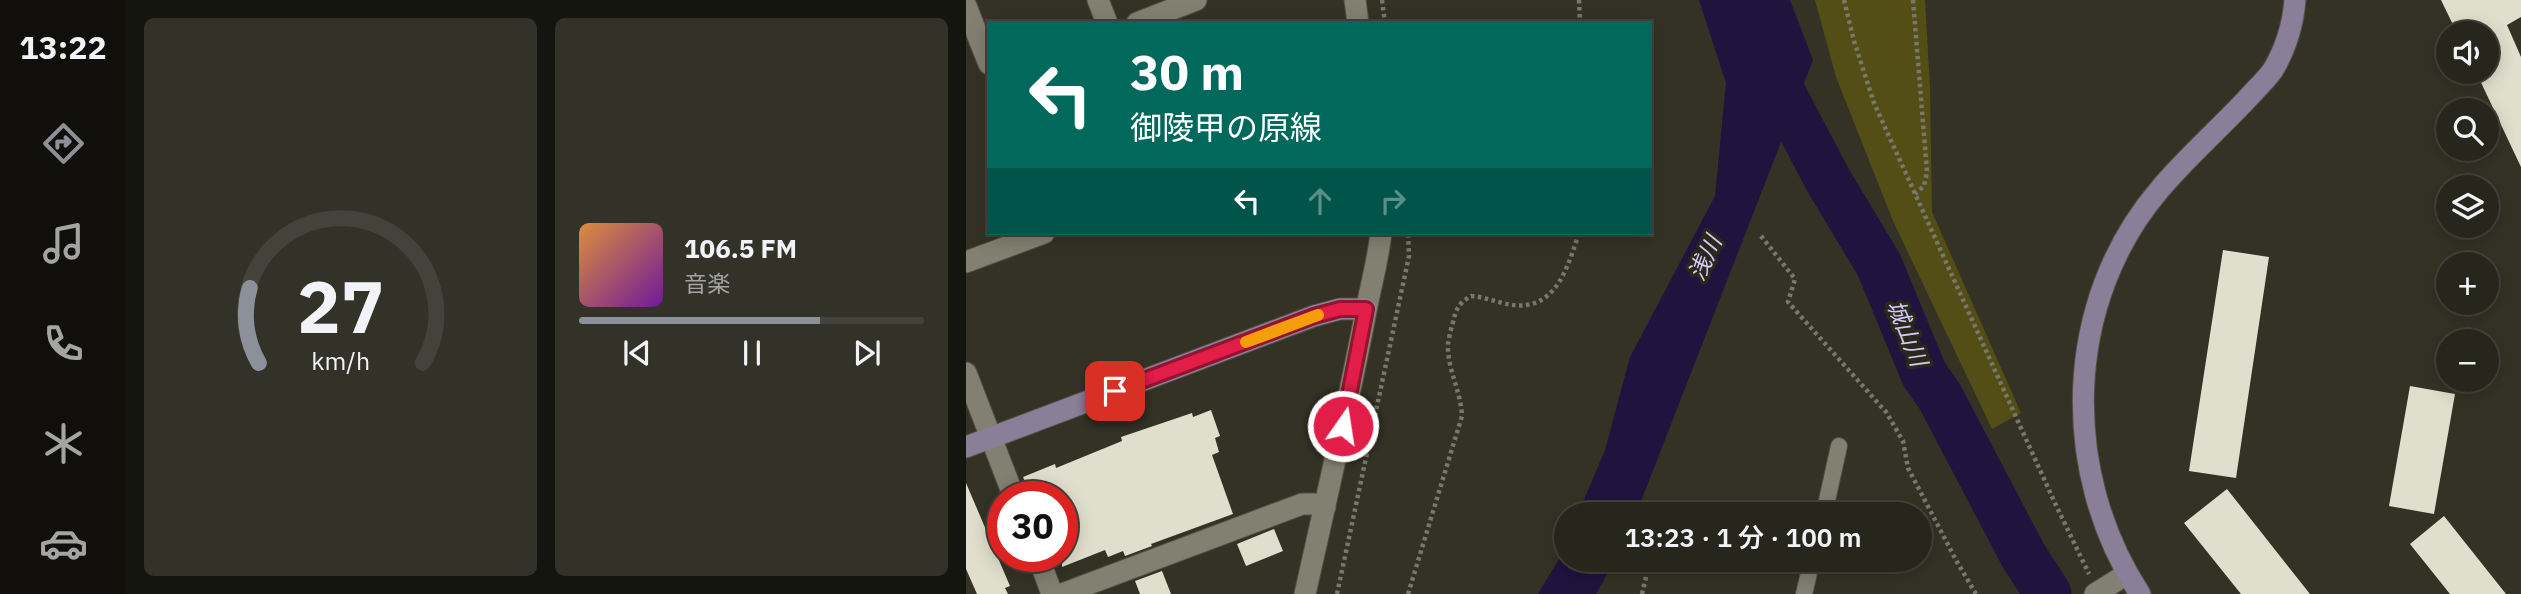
<!DOCTYPE html>
<html lang="ja">
<head>
<meta charset="utf-8">
<style>
	:root { --surface:#27261c; --page:#333229; --text:#f1f3f6; --muted:#a4a5a3; --line:#43433b; --accent:#8c9099 }
	body { margin:0; font-family:"IBM Plex Sans","Noto Sans JP",sans-serif; background:var(--page); color:var(--text); height:100vh; display:flex; flex-direction:column; font-size:26px; white-space:nowrap }
	* { box-sizing:border-box; margin:0 }
	p { font-size:23px; color:var(--muted) }
	.icon { flex:none; width:38px; height:38px; fill:none; stroke:currentColor; stroke-width:2; stroke-linecap:round; stroke-linejoin:round }
	.map { position:relative; flex:1; overflow:hidden }
	.panel { display:flex; flex-direction:column; gap:18px; padding:18px; background:#15150f; width:840px }
	.panel>* { flex:none }
	.guide { position:absolute; left:21px; top:21px; width:665px; height:214px; border-radius:0px; box-shadow:0 4px 18px #0003,0 0 0 2px var(--line); background:#00695c; color:#fff; overflow:hidden }
	.buttons { position:absolute; left:1470px; top:21px; display:grid; gap:14px }
	.buttons a { display:grid; place-items:center; width:63px; height:63px; border-radius:50%; background:var(--surface); box-shadow:0 4px 18px #0003,0 0 0 2px var(--line); font-size:35px }
	.speed { position:absolute; left:21px; top:481px; display:flex; gap:14px; font-size:35px; font-weight:700; text-align:center }
	.speed>* { display:grid; place-content:center; width:91px; height:91px; border-radius:50%; background:var(--surface); box-shadow:0 4px 18px #0003,0 0 0 2px var(--line); line-height:1 }
	.speed .limit { border:10px solid #d22; background:#fff; color:#111 }
	.pin { position:absolute; display:grid; place-items:center; width:60px; height:60px; color:#fff; margin:-30px; border-radius:14px; box-shadow:0 4px 10px #0006 }
	.me { position:absolute; width:77px; margin:-38px; rotate:13deg; stroke-linejoin:round; filter:drop-shadow(0 0 5px #0008) }
	.turn { display:flex; align-items:center; gap:24px; height:147px; padding:0 28px; font-size:32px }
	.turn .icon { width:91px; height:91px; stroke-width:2.5 }
	.turn b { display:block; font-size:49px; line-height:60px }
	.lanes { display:flex; align-items:center; height:66px; padding:0 28px; background:#0003; justify-content:center; gap:35px; direction:ltr }
	.lanes .off { opacity:.35 }
	.panel .widget { flex:1; display:flex; flex-direction:column; justify-content:center; gap:10px; min-width:0; padding:0 24px; border-radius:10px; background:var(--page) }
	.panel .dial { align-items:center; gap:0 }
	.dial svg { height:182px; overflow:visible; fill:none; stroke:var(--line); stroke-width:7; stroke-linecap:round; text-anchor:middle }
	.dial text { fill:var(--text); stroke:none }
	.song { display:flex; align-items:center; gap:21px }
	.cover { width:84px; height:84px; border-radius:10px; background:linear-gradient(135deg,hsl(30 70% 55%),hsl(280 70% 35%)) }
	.played { height:7px; border-radius:4px; background:linear-gradient(90deg,var(--accent) 70%,var(--line) 70%) }
	.keys { display:flex; justify-content:space-around; direction:ltr }
	.panel .tiles { flex:1; display:grid; gap:18px; grid-template-columns:repeat(2,1fr) }
	.trip { position:absolute; left:588px; top:502px; width:378px; height:70px; border-radius:35px; background:var(--surface); box-shadow:0 4px 18px #0003,0 0 0 2px var(--line); font-weight:600; line-height:70px; text-align:center }
	main { display:flex; flex:1; min-height:0 }
	.tab-bar { display:flex; flex-direction:column; width:126px; justify-content:space-around; align-items:center; background:#100f0b; color:var(--muted) }
	.tab-bar .icon { width:49px; height:49px }
	.tab-bar .selected { color:var(--accent) }
	.tab-bar b { font-size:32px; color:var(--text) }
	.map>svg:first-child { display:block }
</style>
</head>
<body>
<main>
<nav class="tab-bar">
<b>13:22</b>
<svg class="icon selected" aria-label="directions" viewBox="0 0 24 24"><path d="M12 3l9 9-9 9-9-9zM9 14v-3h6M13 9l2 2-2 2"/></svg>
<svg class="icon" aria-label="music" viewBox="0 0 24 24"><path d="M9 18V5l10-2v13"/><circle cx="6" cy="18" r="3"/><circle cx="16" cy="16" r="3"/></svg>
<svg class="icon" aria-label="phone" viewBox="0 0 24 24"><path d="M5 4h4l2 5-3 2q2 4 5 5l2-3 5 2v4C11 20 4 13 5 4z"/></svg>
<svg class="icon" aria-label="climate" viewBox="0 0 24 24"><path d="M12 3v18M4 7l16 10M4 17L20 7"/></svg>
<svg class="icon" aria-label="car" viewBox="0 0 24 24"><path d="M5 17H2v-5l4-1 3-4h7l3 4 3 1v5h-3M9 17h6M6 11h13"/><circle cx="7" cy="17" r="2"/><circle cx="17" cy="17" r="2"/></svg>
</nav>
<section class="panel">
<div class="tiles">
<div class="widget dial"><svg viewBox="0 0 100 80">
<path d="M14 69A42 42 0 1 1 86 69"/>
<path d="M14 69A42 42 0 0 1 10 36" stroke="#8c9099"/>
<text x="50" y="56" font-size="32" font-weight="700">27</text>
<text x="50" y="72" font-size="11">km/h</text>
</svg></div>
<div class="widget">
<div class="song"><i class="cover"></i><div><b>106.5 FM</b><p>音楽</p></div></div>
<div class="played"></div>
<div class="keys"><svg class="icon" aria-label="previous" viewBox="0 0 24 24"><path d="M18 5L8 12l10 7zM5 5v14"/></svg><svg class="icon" aria-label="pause" viewBox="0 0 24 24"><path d="M8 5v14M16 5v14"/></svg><svg class="icon" aria-label="next" viewBox="0 0 24 24"><path d="M6 5l10 7-10 7zM19 5v14"/></svg></div>
</div>
</div>
</section>
<div class="map">
<svg width="1555" height="594" viewBox="0 0 1555 594">
	<rect width="100%" height="100%" fill="#343225"/>
	<path fill="#534d16" d="M 849,0 L 959,0 L 964,87 L 966,212 L 1055,413 L 1026,429 L 927,221 L 870,77 Z"/>
	<path fill="#20133e" d="M 733,0 L 824,0 L 847,60 L 670,514 L 612,514 L 639,450 L 664,357 L 749,196 L 760,83 Z
		M 600,542 L 600,560 L 649,560 L 630,594 L 572,594 L 593,559 Z"/>
	<g fill="none" stroke-linecap="round" stroke-linejoin="round">
		<path stroke="#20133e" stroke-width="47" d="M 773,0 L 804,70 L 862,180 L 913,265 L 958,374 L 974,397 L 1057,555 L 1082,594"/>
	</g>
	<path fill="#e0dfcd" d="M 1475,0 L 1555,0 L 1555,17 L 1541,25 L 1555,57 L 1555,167 L 1510,72 L 1521,72 L 1521,33 L 1491,33 Z
		M 1257,250 L 1303,257 L 1270,478 L 1223,471 Z
		M 1444,386 L 1489,394 L 1468,514 L 1423,506 Z
		M 245,410 L 254,436 L 249,438 L 253,452 L 246,455 L 267,514 L 185,544 L 186,546 L 159,556 L 157,551 L 142,557 L 139,550 L 96,567 L 96,497 L 65,497 L 57,477 L 89,464 L 90,468 L 156,441 L 155,437 L 226,413 L 227,417 Z
		M 0,483 L 44,586 L 39,588 L 42,594 L 11,594 L 0,569 Z
		M 1261,489 L 1344,594 L 1275,594 L 1218,523 Z
		M 1478,516 L 1540,594 L 1484,594 L 1444,544 Z
		M 308,529 L 317,551 L 280,566 L 271,544 Z
		M 196,571 L 205,594 L 174,594 L 169,581 Z"/>
	<g fill="none" stroke-linecap="round" stroke-linejoin="round">
		<defs>
			<path id="lane" d="M 858,514 L 873,446
				M 838,594 L 846,560"/>
			<path id="street" d="M 132,0 L 141,23
				M 389,0 L 392,23
				M 0,6 L 23,64
				M 171,23 L 230,0
				M 0,262 L 78,233
				M 0,373 L 48,497
				M 72,556 L 86,594
				M 96,594 L 336,504 L 348,504 L 359,507
				M 339,594 C 360,500 382,406 400,311 C 405,285 412,260 415,233
				M 1129,594 L 1161,574"/>
			<path id="secondary" d="M 0,447 L 348,316 L 374,309 L 400,309
				M 1174,594 C 1094,472 1097,302 1194,189 C 1221,157 1253,129 1282,98 C 1290,89 1300,80 1307,70 C 1320,48 1327,25 1329,0"/>
		</defs>
		<use href="#lane" stroke="#525044" stroke-width="18"/>
		<use href="#street" stroke="#525044" stroke-width="23"/>
		<use href="#secondary" stroke="#525044" stroke-width="23"/>
		<path stroke="#78776c" stroke-width="4.5" stroke-dasharray="3.5 3.5" stroke-linecap="butt" d="M 416,0 L 419,23
			M 613,0 L 614,23
			M 878,0 L 888,41 L 908,103 L 1088,501 L 1123,574
			M 947,0 L 961,172 L 958,186 L 949,194
			M 795,236 L 829,279 L 822,302 L 920,412 L 937,441 L 942,468 L 991,562 L 1010,594
			M 371,594 L 443,256 L 442,233
			M 442,594 L 496,416 C 495,391 481,369 482,344 C 483,337 485,329 487,322 C 490,309 493,303 505,296 C 523,297 543,308 560,305 C 594,301 604,259 613,233
			M 676,594 L 684,560"/>
		<use href="#lane" stroke="#828070" stroke-width="16"/>
		<use href="#street" stroke="#828070" stroke-width="21"/>
		<use href="#secondary" stroke="#8a7e98" stroke-width="21"/>
	</g>
	<g fill="none" stroke-linecap="round" stroke-linejoin="round">
		<defs>
			<path id="route" d="M 149,391 L 348,316 L 374,309 L 400,309 L 377,426"/>
		</defs>
		<use href="#route" stroke="#92132f" stroke-width="18"/>
		<use href="#route" stroke="#e11d48" stroke-width="12"/>
		<path stroke="#f59e0b" stroke-width="12" d="M 280,342 L 352,315"/>
	</g>
	<g text-anchor="middle" stroke-width="7" stroke-linejoin="round" paint-order="stroke">
		<g font-size="23" font-style="italic" fill="#d1c9f8" stroke="#2a281b">
			<text transform="translate(739 258) rotate(-65)" y="8">浅川</text>
			<text transform="translate(941 333) rotate(68)" y="8">城山川</text>
		</g>
	</g>
</svg>
<div class="buttons">
<a><svg class="icon" aria-label="sound" viewBox="0 0 24 24"><path d="M4 9h4l5-4v14l-5-4H4zM17 9q2 3 0 6"/></svg></a>
<a><svg class="icon" aria-label="search" viewBox="0 0 24 24"><circle cx="10" cy="10" r="6"/><path d="M15 15l6 6"/></svg></a>
<a><svg class="icon" aria-label="layers" viewBox="0 0 24 24"><path d="M12 4l9 5-9 5-9-5zM3 14l9 5 9-5"/></svg></a>
<a>+</a>
<a>−</a>
</div>
<div class="speed"><div class="limit">30</div></div>
<div class="pin" style="left:149px;top:391px;background:#d93025"><svg class="icon" aria-label="arrive" viewBox="0 0 24 24"><path d="M6 21V4h12l-3 4 3 4H6"/></svg></div>
<svg class="me" style="left:377px;top:426px" viewBox="-20 -20 40 40"><circle r="17" fill="#e11d48" stroke="#fff" stroke-width="3"/><path d="M0-11L8 9 0 5-8 9z" fill="#fff"/></svg>
<div class="trip">13:23 · 1 分 · 100 m</div>
<div class="guide">
<div class="turn"><svg class="icon" aria-label="left" viewBox="0 0 24 24"><path d="M17 20v-9H6M10 6l-5 5 5 5"/></svg><div><b>30 m</b>御陵甲の原線</div></div>
<div class="lanes"><svg class="icon" aria-label="left" viewBox="0 0 24 24"><path d="M17 20v-9H6M10 6l-5 5 5 5"/></svg><svg class="icon off" aria-label="ahead" viewBox="0 0 24 24"><path d="M12 20V5M6 11l6-6 6 6"/></svg><svg class="icon off" aria-label="right" viewBox="0 0 24 24"><path d="M7 20v-9h11M14 6l5 5-5 5"/></svg></div>
</div>
</div>
</main>
</body>
</html>
